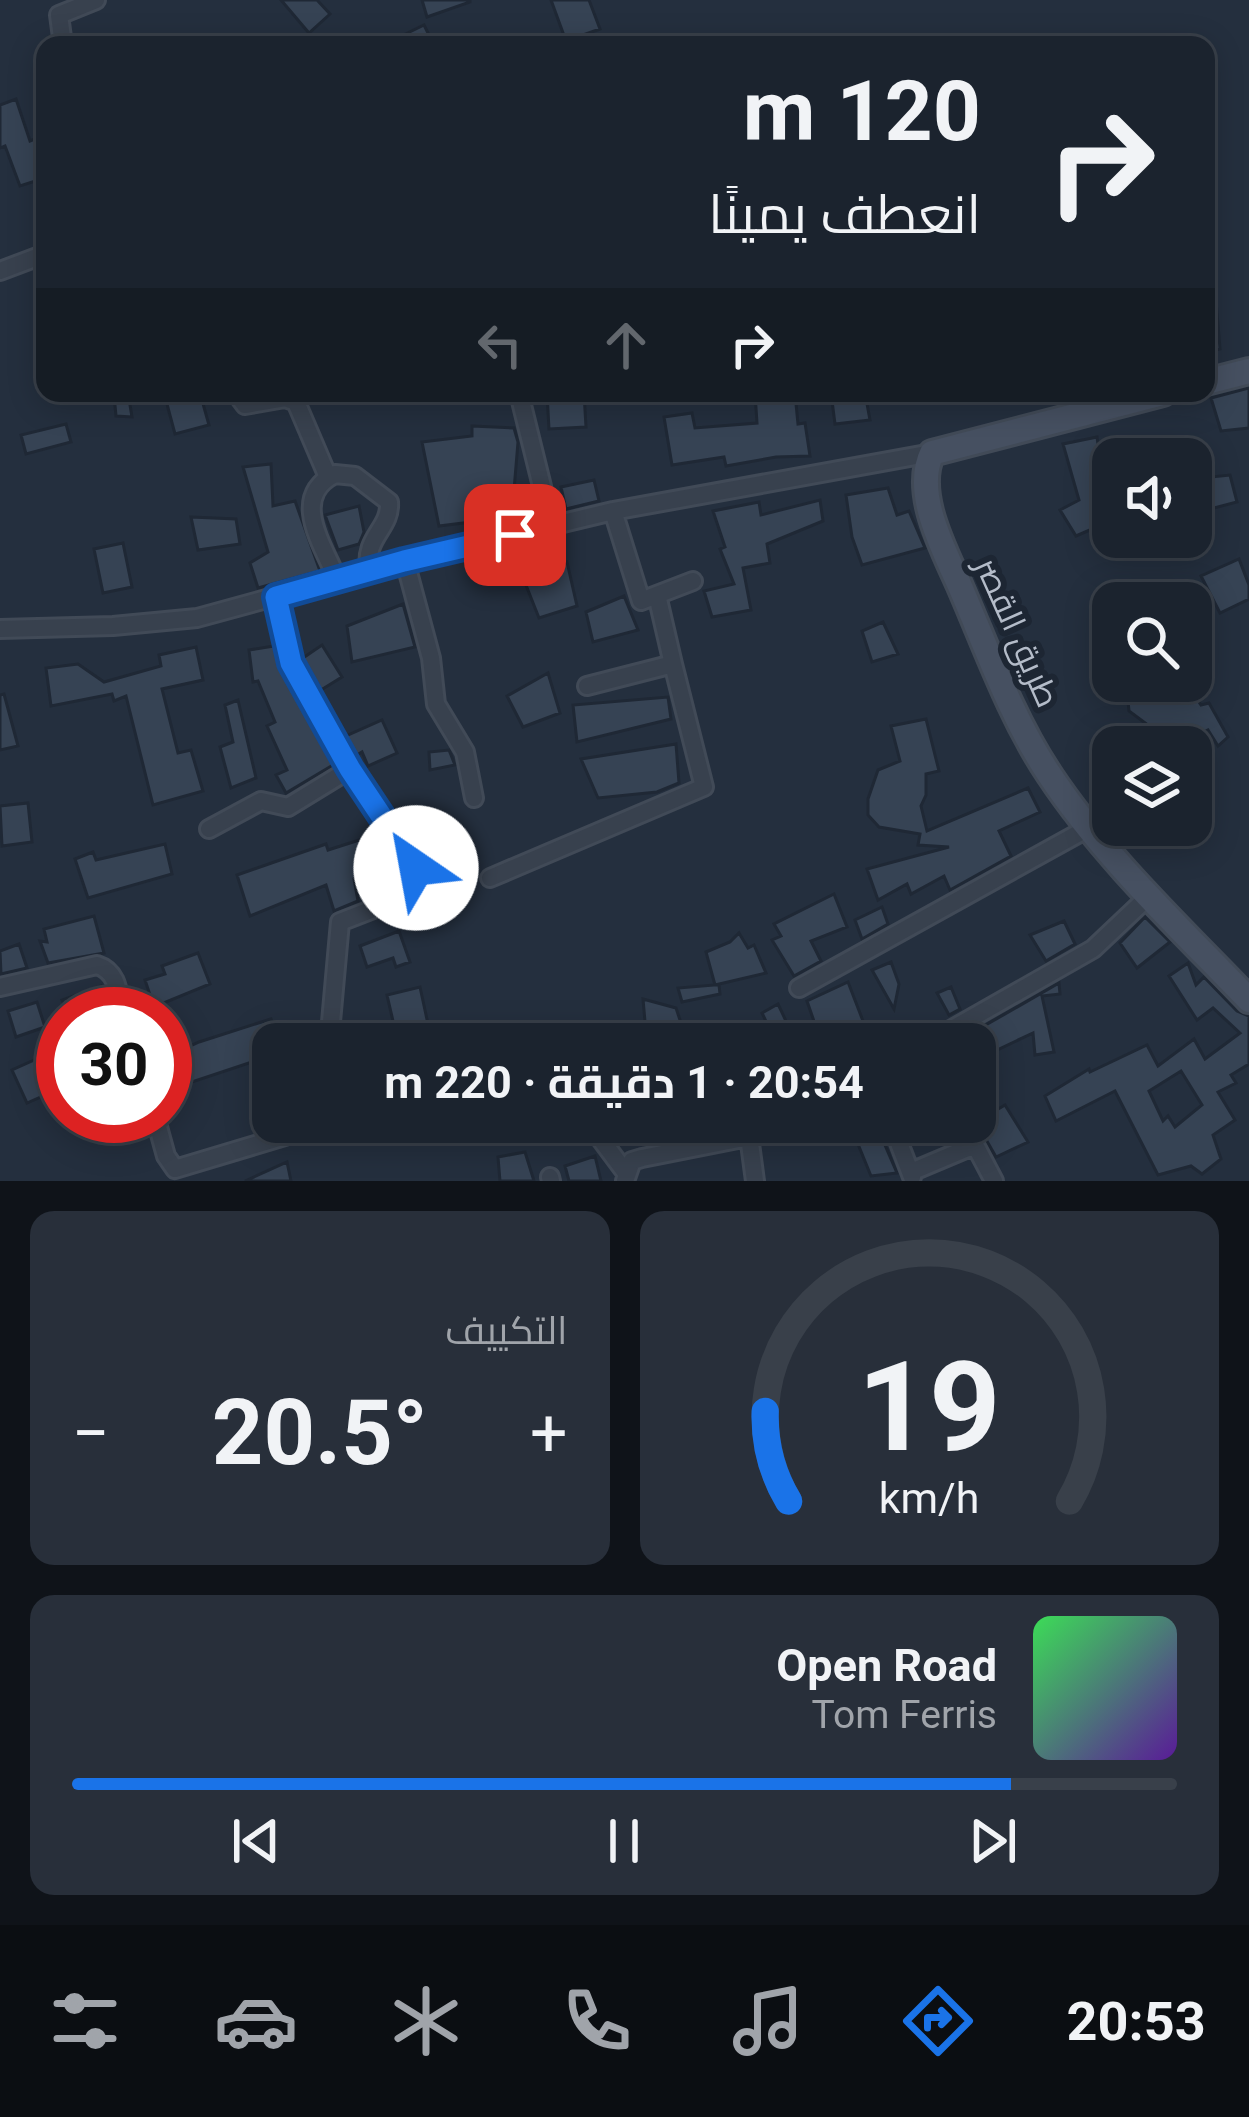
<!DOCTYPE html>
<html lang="ar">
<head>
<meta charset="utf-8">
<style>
	:root { --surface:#1b232e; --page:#282f3a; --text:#f1f3f6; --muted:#a0a4aa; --line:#39404a; --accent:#1a73e8 }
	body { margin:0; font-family:Roboto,Cairo,sans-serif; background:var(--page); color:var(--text); direction:rtl; height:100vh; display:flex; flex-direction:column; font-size:45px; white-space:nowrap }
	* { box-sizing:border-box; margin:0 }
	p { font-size:39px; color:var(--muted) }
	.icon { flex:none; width:66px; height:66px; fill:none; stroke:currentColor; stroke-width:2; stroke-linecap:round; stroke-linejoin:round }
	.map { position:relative; height:1181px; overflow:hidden; direction:ltr }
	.side { display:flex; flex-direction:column; gap:30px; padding:30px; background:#0f1319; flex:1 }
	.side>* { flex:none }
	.banner { position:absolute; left:36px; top:36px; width:1179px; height:366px; border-radius:24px; box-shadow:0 6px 30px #0003,0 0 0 3px var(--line); direction:rtl; background:#1b232e; color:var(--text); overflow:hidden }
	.fabs { position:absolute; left:1092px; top:438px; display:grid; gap:24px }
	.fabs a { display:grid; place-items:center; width:120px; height:120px; border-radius:24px; background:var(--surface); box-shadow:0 6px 30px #0003,0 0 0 3px var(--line); font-size:60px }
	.speed { position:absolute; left:36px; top:987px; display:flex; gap:24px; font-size:60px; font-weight:700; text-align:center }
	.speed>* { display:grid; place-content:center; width:156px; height:156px; border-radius:50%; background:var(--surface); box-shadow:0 6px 30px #0003,0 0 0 3px var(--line); line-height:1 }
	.speed .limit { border:18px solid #d22; background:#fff; color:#111 }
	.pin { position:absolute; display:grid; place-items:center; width:102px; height:102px; color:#fff; margin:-51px; border-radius:24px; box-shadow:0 6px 18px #0006 }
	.me { position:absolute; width:132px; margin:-66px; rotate:327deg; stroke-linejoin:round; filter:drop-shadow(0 0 9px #0008) }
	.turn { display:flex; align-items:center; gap:42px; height:252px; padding:0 36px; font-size:54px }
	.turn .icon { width:156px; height:156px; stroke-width:2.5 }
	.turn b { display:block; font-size:84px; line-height:102px }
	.lanes { display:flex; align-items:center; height:114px; padding:0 36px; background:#0003; justify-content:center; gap:60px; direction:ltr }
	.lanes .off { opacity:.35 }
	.big { font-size:90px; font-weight:700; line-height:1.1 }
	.side .tile { flex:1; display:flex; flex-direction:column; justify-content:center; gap:18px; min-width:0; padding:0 42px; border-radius:24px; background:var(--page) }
	.side .dial { align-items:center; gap:0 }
	.dial svg { height:312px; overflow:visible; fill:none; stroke:var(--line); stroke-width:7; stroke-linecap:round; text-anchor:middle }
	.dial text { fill:var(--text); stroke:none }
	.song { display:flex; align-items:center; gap:36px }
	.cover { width:144px; height:144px; border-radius:18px; background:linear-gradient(135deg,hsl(130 70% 55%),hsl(270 70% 35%)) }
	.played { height:12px; border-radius:6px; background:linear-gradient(90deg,var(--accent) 85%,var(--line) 85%) }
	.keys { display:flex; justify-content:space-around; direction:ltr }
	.heat { display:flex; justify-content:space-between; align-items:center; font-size:66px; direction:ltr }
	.side .tiles { flex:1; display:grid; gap:30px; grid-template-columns:1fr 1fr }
	.tile:last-child { grid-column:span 2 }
	.trip { position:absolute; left:252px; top:1023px; width:744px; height:120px; border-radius:24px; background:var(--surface); box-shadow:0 6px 30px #0003,0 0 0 3px var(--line); font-weight:700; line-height:120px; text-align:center; direction:rtl }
	.tabs { display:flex; height:192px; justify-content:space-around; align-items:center; background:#0b0e12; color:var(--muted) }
	.tabs .icon { width:84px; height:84px }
	.tabs .active { color:var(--accent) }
	.tabs b { font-size:54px; color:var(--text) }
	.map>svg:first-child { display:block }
</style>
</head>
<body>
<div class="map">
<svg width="1249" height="1181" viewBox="0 0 1249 1181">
	<rect width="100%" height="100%" fill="#242f3e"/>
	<path fill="#364354" stroke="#1f2835" stroke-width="3" fill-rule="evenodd" d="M 281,0 L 317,0 L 330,14 L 309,33 Z
		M 422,0 L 470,0 L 470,2 L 427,17 Z
		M 551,0 L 589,0 L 600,29 L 566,41 Z
		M 424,25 L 434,45 L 383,45 Z
		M 16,99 L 30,141 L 45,135 L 45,178 L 20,186 L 5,146 L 0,148 L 0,105 Z
		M 1216,301 L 1220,349 L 1206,353 L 1206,302 Z
		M 1249,388 L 1249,428 L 1221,431 L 1211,398 Z
		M 128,393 L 132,417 L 116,416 L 114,395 Z
		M 164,393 L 200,393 L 209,425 L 175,434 Z
		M 547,393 L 584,393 L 586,427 L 549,429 Z
		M 755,393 L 795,393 L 798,424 L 805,423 L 810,456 L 776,457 L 726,466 L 724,457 L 672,465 L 664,417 L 692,413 L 695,428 L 757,423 Z
		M 831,393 L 865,393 L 870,420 L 835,424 Z
		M 66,424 L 71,442 L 26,454 L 21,435 Z
		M 472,426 L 514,428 L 518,442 L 513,502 L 468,505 L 471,522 L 439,526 L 422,442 L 472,436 Z
		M 1097,437 L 1103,480 L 1113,494 L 1113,520 L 1076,536 L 1060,510 L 1079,500 L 1063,444 Z
		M 271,464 L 273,506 L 295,501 L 320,571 L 258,588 L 250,563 L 268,552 L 243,467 Z
		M 1230,475 L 1237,502 L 1191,514 L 1191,479 Z
		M 594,480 L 599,501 L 566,509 L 561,487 Z
		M 888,488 L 897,515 L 909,511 L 925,548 L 862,565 L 852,537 L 846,495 Z
		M 820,500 L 823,521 L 767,544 L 770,563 L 743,568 L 751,610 L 712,617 L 704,591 L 734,584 L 720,549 L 725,547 L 713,511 L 759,502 L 761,515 Z
		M 359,506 L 364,532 L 359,544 L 338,550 L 325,515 Z
		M 191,517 L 236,519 L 240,544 L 198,550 Z
		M 123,543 L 132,587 L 103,593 L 94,549 Z
		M 1239,559 L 1249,585 L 1249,599 L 1220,613 L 1201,576 Z
		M 567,562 L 577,606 L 539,618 L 522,575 Z
		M 624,596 L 638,630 L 593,642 L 586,612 Z
		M 403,604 L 415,647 L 352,662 L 347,626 Z
		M 883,622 L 898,654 L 872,662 L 862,631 Z
		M 322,645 L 342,677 L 321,690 L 303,658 Z
		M 274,646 L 280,669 L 333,765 L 286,793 L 276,775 L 287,770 L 267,726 L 275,722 L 258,681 L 253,682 L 249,650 Z
		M 196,647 L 203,680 L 162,689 L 178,753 L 191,750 L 203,791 L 153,805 L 126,696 L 114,701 L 112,694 L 51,706 L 46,668 L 78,664 L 104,682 L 161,666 L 159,655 Z
		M 548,673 L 560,713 L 523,727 L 507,696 Z
		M 1126,681 L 1185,681 L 1201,705 L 1209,703 L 1228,737 L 1218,746 L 1208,730 L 1176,746 L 1129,711 Z
		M 4,694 L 18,746 L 0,750 L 0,695 Z
		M 668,697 L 671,719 L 577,742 L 573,705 Z
		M 238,700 L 256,778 L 231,788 L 220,747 L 233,742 L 225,705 Z
		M 926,719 L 939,771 L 926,774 L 926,795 L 921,806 L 927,831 L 1028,788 L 1040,812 L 999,831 L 1011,856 L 950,890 L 944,876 L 911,894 L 907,884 L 878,900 L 867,869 L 949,847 L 918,845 L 920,834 L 879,827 L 868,815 L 868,799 L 878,770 L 900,761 L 891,726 Z
		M 382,720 L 397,753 L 368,766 L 362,752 L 357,755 L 346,736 Z
		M 676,744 L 679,783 L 657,792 L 598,798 L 581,759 Z
		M 449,750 L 455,765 L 430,770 L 429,752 Z
		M 28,803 L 32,842 L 2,846 L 0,806 Z
		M 378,834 L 393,864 L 354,879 L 358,901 L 334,911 L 326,885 L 250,916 L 237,875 L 326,844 L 328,850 Z
		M 165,844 L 172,874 L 88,898 L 75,859 L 93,852 L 96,860 Z
		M 834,894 L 847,927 L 811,941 L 821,961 L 794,976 L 772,940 L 781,936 L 774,924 Z
		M 882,907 L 888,924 L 862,939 L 855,920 Z
		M 94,916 L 104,953 L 48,963 L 40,941 L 47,942 L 44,929 Z
		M 1145,917 L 1170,942 L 1137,968 L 1120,943 Z
		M 1064,921 L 1075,944 L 1046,961 L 1030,935 Z
		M 399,931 L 410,962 L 396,967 L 393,958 L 367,967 L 360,946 Z
		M 739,933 L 748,948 L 754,945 L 766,973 L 715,985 L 719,985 L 720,994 L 682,1002 L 678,988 L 715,985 L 706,952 L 730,942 Z
		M 19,944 L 27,968 L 1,974 L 0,951 Z
		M 198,953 L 210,984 L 154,1007 L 145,980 L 165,974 L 162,966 Z
		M 891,962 L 899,984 L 894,1009 L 872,970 Z
		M 1188,963 L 1196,985 L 1204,977 L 1237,1011 L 1249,1016 L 1249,1064 L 1231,1075 L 1236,1083 L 1218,1092 L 1235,1120 L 1213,1135 L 1221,1159 L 1202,1174 L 1191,1166 L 1158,1175 L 1115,1091 L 1056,1121 L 1045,1096 L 1089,1069 L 1090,1072 L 1147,1045 L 1158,1066 L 1194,1039 L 1205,1059 L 1240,1033 L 1213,1008 L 1197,1020 L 1169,976 ZM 1181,1071 L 1202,1105 L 1175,1127 L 1168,1116 L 1163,1121 L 1149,1091 Z
		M 848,982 L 863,1021 L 837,1030 L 835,1025 L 817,1030 L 807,1001 Z
		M 1059,983 L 1060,994 L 1042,996 L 1054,1052 L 1035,1055 L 1033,1033 L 997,1050 L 984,1026 Z
		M 101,986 L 108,1007 L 87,1014 L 68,1014 L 62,1000 Z
		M 420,987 L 431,1038 L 390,1044 L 386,1026 L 393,1021 L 387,995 Z
		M 951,987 L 960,1009 L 949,1015 L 937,993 Z
		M 643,999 L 676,1008 L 688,1044 L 647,1044 Z
		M 37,1002 L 45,1027 L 16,1037 L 8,1011 Z
		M 778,1004 L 786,1021 L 782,1023 L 790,1044 L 777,1044 L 762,1013 Z
		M 271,1019 L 279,1044 L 273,1044 L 273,1055 L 165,1091 L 165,1058 L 199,1042 Z
		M 52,1052 L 63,1087 L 27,1103 L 12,1070 Z
		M 1005,1105 L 1028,1142 L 996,1157 L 976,1122 Z
		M 849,1122 L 875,1122 L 897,1173 L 871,1176 Z
		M 525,1152 L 534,1181 L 500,1181 L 498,1157 Z
		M 595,1156 L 601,1181 L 569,1181 L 565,1166 Z
		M 287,1162 L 291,1181 L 245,1181 Z"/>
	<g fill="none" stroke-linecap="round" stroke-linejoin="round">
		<defs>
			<path id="street" d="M 63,45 L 59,15 L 96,0
				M 0,271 L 45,254
				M 236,393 L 245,405 L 285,398 L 296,402 L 328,477
				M 519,393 L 552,527
				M 613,511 L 641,601 L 693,581
				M 405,561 L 431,658 L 436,704 L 465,752 L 474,798
				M 337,579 C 323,545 289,497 335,474 L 355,476 L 389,502 C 391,529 364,536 369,570
				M 0,629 L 113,626 L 197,618 L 405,561 L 613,511 L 932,453
				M 587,686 L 673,664 L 657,595
				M 209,829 L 261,801 L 288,807 L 350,769 L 291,663 L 276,597
				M 490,878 L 704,787 L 673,664
				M 0,987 L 97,965 C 119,972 118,994 122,1014
				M 799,988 L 1090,827
				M 329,1044 L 340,922 L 399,899 L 416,868 L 350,769
				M 926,1044 L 1093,949 L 1149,896
				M 155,1116 L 166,1156 L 175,1169 L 285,1136
				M 588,1122 L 626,1173
				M 891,1122 L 912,1177
				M 749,1136 L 755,1181
				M 911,1172 L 975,1145 L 994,1181
				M 550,1177 L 551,1181
				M 625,1181 L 632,1161 L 642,1158 L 763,1134 L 792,1122"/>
			<path id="secondary" d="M 1206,382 L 1249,371
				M 1163,393 L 932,453 C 913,492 943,548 959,584 C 986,646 1011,717 1049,774 C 1104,857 1180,928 1249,1000"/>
		</defs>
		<use href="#street" stroke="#414a57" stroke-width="22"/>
		<use href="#secondary" stroke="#414a57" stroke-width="30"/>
		<use href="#street" stroke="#38414e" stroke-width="16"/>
		<use href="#secondary" stroke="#465061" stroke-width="24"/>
	</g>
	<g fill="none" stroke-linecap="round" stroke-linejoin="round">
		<defs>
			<path id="route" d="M 416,868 L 350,769 L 291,663 L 276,597 L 404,561 L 515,535"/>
		</defs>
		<use href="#route" stroke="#114b97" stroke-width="30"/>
		<use href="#route" stroke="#1a73e8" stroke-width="21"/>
	</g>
	<g text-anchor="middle" stroke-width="12" stroke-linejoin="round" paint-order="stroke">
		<g font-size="33" fill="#b4bcc9" stroke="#1d2633">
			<text transform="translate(1018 632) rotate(66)" y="12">طريق القصر</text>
		</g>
	</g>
</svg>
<div class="fabs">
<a><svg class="icon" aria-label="sound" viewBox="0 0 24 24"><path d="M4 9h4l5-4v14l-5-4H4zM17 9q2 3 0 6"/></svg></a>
<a><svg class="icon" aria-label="search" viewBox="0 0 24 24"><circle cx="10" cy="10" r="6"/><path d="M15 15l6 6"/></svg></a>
<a><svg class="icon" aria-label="layers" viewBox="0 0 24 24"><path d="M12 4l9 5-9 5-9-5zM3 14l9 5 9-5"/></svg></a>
</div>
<div class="speed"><div class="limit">30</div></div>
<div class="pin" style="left:515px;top:535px;background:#d93025"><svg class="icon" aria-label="arrive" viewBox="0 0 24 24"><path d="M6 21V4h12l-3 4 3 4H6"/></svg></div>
<svg class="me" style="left:416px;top:868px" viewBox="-20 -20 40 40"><circle r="19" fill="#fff"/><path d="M0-13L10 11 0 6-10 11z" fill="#1a73e8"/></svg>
<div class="trip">20:54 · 1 دقيقة · 220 m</div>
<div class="banner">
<div class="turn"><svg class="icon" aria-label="right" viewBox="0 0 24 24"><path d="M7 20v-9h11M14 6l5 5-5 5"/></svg><div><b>120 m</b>انعطف يمينًا</div></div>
<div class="lanes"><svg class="icon off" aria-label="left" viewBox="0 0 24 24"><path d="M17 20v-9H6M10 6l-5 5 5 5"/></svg><svg class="icon off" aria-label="ahead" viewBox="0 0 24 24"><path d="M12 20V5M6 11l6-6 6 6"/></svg><svg class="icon" aria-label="right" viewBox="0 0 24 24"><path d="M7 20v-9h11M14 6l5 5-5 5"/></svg></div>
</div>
</div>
<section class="side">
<div class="tiles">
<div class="tile dial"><svg viewBox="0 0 100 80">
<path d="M14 69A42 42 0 1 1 86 69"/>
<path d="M14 69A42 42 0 0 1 8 46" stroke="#1a73e8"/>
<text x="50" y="56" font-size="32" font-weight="700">19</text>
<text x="50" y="72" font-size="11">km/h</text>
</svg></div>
<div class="tile"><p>التكييف</p>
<div class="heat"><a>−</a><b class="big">20.5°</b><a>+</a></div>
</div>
<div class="tile">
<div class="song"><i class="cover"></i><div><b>Open Road</b><p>Tom Ferris</p></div></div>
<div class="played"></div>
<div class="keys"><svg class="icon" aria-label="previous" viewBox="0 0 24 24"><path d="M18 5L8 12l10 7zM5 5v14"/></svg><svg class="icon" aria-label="pause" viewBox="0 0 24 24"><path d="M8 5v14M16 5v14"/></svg><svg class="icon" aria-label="next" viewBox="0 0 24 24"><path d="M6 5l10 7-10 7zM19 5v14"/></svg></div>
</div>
</div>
</section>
<nav class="tabs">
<b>20:53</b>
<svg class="icon active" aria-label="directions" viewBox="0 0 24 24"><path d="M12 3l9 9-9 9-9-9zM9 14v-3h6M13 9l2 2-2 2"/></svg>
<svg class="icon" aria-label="music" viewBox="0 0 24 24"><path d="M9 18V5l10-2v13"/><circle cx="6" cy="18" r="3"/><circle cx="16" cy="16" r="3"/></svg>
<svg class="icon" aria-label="phone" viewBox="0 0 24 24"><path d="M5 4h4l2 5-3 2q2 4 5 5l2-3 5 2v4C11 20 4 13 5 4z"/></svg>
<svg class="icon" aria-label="climate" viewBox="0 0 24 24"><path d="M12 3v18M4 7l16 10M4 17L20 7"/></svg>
<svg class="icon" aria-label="car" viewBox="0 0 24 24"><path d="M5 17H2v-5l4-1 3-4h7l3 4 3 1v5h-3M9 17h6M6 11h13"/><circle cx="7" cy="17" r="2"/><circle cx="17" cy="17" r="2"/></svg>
<svg class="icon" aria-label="filters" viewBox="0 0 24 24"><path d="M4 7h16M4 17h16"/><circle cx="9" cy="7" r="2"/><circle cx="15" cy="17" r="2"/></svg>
</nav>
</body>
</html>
